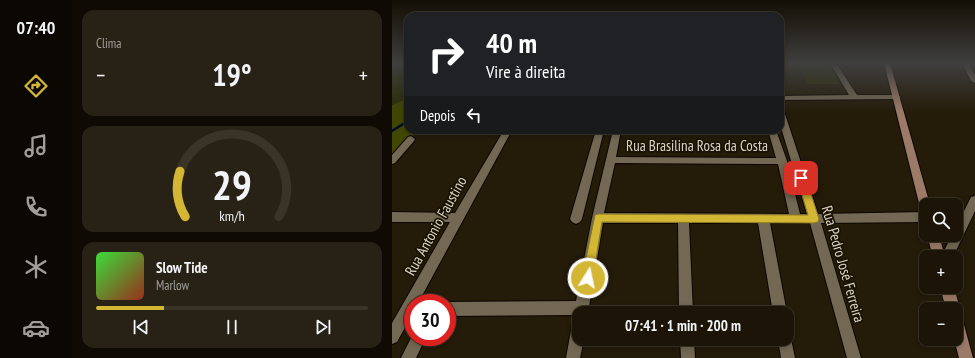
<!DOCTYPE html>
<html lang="pt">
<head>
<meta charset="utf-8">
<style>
	:root { --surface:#1b1407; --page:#282115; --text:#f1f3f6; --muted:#a09e9b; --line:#393328; --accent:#d4b635 }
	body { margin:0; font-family:"PT Sans Narrow",sans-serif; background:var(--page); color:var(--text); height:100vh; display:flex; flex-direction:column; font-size:15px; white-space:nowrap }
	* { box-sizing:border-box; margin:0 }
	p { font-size:13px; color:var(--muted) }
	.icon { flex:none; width:22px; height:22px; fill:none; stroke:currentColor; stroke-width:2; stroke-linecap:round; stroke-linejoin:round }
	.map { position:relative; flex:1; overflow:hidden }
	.details { display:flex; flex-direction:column; gap:10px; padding:10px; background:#0f0b04; width:320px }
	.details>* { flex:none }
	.top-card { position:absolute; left:12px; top:12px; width:380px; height:122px; border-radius:12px; box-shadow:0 2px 6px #0003,0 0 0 1px var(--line); background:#202124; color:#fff; overflow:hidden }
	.controls { position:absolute; left:527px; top:198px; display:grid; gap:8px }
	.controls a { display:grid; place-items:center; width:44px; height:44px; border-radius:8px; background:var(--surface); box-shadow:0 2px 6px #0003,0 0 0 1px var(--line); font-size:20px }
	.speed { position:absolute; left:12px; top:294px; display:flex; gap:8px; font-size:20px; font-weight:700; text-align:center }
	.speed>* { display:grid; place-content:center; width:52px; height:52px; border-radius:50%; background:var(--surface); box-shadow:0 2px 6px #0003,0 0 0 1px var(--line); line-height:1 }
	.speed .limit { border:6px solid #d22; background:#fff; color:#111 }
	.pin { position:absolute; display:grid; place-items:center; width:34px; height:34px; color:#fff; margin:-17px; border-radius:8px; box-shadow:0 2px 6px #0006 }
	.me { position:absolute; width:44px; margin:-22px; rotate:10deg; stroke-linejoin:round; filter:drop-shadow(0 0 3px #0008) }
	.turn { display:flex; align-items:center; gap:14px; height:84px; padding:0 16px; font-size:18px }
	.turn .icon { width:52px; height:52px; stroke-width:2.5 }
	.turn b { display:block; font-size:28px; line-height:34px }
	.then { display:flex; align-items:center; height:38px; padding:0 16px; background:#0003; gap:8px; font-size:15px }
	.big { font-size:30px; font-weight:600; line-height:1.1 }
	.details .widget { flex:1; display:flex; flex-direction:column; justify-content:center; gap:6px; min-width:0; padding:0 14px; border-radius:12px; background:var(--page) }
	.details .dial { align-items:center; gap:0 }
	.dial svg { height:104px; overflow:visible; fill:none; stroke:var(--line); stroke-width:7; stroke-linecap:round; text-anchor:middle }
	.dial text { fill:var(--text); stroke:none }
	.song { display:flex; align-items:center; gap:12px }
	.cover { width:48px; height:48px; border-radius:6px; background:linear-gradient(135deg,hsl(120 70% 55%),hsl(10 70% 35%)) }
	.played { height:4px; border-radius:2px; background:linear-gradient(90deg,var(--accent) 25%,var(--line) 25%) }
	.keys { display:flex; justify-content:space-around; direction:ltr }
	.heat { display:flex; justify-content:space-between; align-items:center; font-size:22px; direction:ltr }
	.trip { position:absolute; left:180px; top:306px; width:222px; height:40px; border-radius:12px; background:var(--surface); box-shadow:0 2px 6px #0003,0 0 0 1px var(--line); font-weight:600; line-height:40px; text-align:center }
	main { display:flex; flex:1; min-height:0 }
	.dock { display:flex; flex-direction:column; width:72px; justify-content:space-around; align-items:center; background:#0b0803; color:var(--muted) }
	.dock .icon { width:28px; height:28px }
	.dock .selected { color:var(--accent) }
	.dock b { font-size:18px; color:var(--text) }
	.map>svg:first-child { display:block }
</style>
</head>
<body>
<main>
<nav class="dock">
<b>07:40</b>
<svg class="icon selected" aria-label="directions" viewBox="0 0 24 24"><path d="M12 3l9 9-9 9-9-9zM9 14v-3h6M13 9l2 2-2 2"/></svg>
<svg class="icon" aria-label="music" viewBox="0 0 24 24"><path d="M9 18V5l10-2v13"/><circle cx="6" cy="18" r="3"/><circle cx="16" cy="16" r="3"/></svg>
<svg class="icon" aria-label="phone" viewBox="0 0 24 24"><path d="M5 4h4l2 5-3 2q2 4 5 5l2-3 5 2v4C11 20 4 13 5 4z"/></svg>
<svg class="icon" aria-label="climate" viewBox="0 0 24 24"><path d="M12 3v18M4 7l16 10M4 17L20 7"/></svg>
<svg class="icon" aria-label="car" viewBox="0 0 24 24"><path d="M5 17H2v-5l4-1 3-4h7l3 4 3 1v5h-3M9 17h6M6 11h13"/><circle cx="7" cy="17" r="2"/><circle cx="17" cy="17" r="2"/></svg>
</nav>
<section class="details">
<div class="widget"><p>Clima</p>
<div class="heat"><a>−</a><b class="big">19°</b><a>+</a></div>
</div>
<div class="widget dial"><svg viewBox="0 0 100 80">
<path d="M14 69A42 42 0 1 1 86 69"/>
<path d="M14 69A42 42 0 0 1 10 34" stroke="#d4b635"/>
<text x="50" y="56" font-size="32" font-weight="700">29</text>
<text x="50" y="72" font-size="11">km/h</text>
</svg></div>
<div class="widget">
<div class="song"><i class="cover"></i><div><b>Slow Tide</b><p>Marlow</p></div></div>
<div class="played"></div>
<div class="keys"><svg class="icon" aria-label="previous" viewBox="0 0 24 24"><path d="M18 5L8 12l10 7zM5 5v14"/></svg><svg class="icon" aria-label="pause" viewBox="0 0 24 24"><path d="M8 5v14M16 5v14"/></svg><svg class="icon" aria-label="next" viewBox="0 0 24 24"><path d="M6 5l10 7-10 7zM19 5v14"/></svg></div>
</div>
</section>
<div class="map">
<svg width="583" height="358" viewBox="0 0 583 358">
	<rect width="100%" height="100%" fill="#241b09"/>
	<path fill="#282b02" d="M 0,63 L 16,63 L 16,101 L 12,100 L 0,105 Z
		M 406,63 L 437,63 L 448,84 L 415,84 Z"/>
	<path fill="#414601" d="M 12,100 L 16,101 L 16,130 L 26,130 L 0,157 L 0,105 Z"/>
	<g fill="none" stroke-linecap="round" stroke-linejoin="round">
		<path stroke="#000b28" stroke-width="2.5" d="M 0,131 L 16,121"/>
		<defs>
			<path id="minor" d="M 438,63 L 444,63 L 465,95 L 505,95 L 509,97 L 505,99 L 388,100 L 388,96 L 457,95 Z
				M 570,63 L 576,63 L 583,75 L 583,83 L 579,81 Z
				M 388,109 L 392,111 L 426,214 L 534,212 L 534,222 L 429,223 L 469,358 L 455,358 L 418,223 L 378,223 L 395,313 L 381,313 L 366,223 L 297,223 L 301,313 L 287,313 L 286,223 L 211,223 L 196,313 L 187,313 L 187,339 L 192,339 L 188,358 L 174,358 L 180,325 L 182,320 L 186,319 L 183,315 L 55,316 L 55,303 L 53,303 L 55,302 L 184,301 L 200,218 L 221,130 L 229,130 L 224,157 L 384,158 L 376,130 L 384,130 L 395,161 L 408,214 L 415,214 L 388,124 ZM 223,163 L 386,164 L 397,214 L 212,213 Z
				M 112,130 L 120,130 L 26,303 L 21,303 L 21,313 L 5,342 L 0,344 L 0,323 L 58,222 L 0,222 L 0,212 L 63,213 Z
				M 204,130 L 212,130 L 190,219 L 188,222 L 184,224 L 180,222 L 178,219 Z
				M 19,136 L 23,139 L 22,141 L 3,163 L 0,164 L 0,155 L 16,137 Z
				M 583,196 L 583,211 L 561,257 L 549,257 L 560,235 L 564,235 L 564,227 L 579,197 Z
				M 395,333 L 398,334 L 403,358 L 389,358 L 386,339 L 395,339 Z
				M 21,334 L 21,337 L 34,337 L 24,358 L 9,358 Z
				M 288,339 L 302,339 L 303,358 L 289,358 Z"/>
			<path id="secondary" d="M 492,63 L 498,63 L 538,205 L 534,205 L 534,215 L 530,214 L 529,211 Z
				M 535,235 L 547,235 L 553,257 L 541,257 Z
				M 548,287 L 562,287 L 568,309 L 565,314 L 569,316 L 571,321 L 581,358 L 567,358 L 562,339 L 564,339 L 564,309 L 554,309 Z"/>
		</defs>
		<use href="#minor" stroke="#0d0600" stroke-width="2"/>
		<use href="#secondary" stroke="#0d0600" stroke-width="2"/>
		<use href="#minor" fill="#726853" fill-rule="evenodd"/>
		<use href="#secondary" fill="#9b7a68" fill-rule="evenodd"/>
	</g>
	<linearGradient id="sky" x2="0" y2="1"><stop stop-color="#140f05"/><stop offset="0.56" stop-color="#3f3f3e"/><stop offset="1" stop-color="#3f3f3e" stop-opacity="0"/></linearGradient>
	<rect width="583" height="113" fill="url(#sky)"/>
	<path fill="#d4b635" stroke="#8a7622" d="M 409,175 L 414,178 L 427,219 L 426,222 L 422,223 L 210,222 L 201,278 L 200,282 L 196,284 L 191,282 L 190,278 L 203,215 L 206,214 L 416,215 L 405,178 Z"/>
	<g text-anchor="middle" stroke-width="3.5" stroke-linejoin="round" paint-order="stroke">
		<g font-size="15" fill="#dbd5c9" stroke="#1a1202">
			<text x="305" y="151">Rua Brasilina Rosa da Costa</text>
			<text transform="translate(44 226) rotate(-61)" y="5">Rua Antonio Faustino</text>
			<text transform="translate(451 264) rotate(74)" y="5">Rua Pedro José Ferreira</text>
		</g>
	</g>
</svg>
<div class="controls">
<a><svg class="icon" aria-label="search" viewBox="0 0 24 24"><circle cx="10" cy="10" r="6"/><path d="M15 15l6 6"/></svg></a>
<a>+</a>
<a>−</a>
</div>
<div class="speed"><div class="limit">30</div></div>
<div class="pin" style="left:409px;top:178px;background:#d93025"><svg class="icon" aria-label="arrive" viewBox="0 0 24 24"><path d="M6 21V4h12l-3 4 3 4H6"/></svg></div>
<svg class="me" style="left:196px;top:278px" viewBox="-20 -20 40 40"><circle r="17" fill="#d4b635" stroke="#fff" stroke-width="3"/><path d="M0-11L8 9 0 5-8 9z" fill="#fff"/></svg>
<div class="trip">07:41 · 1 min · 200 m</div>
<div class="top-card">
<div class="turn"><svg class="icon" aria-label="right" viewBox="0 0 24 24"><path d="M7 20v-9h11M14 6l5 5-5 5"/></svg><div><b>40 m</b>Vire à direita</div></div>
<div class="then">Depois<svg class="icon" aria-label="left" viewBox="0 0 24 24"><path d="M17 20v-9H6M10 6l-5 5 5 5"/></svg></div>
</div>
</div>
</main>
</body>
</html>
